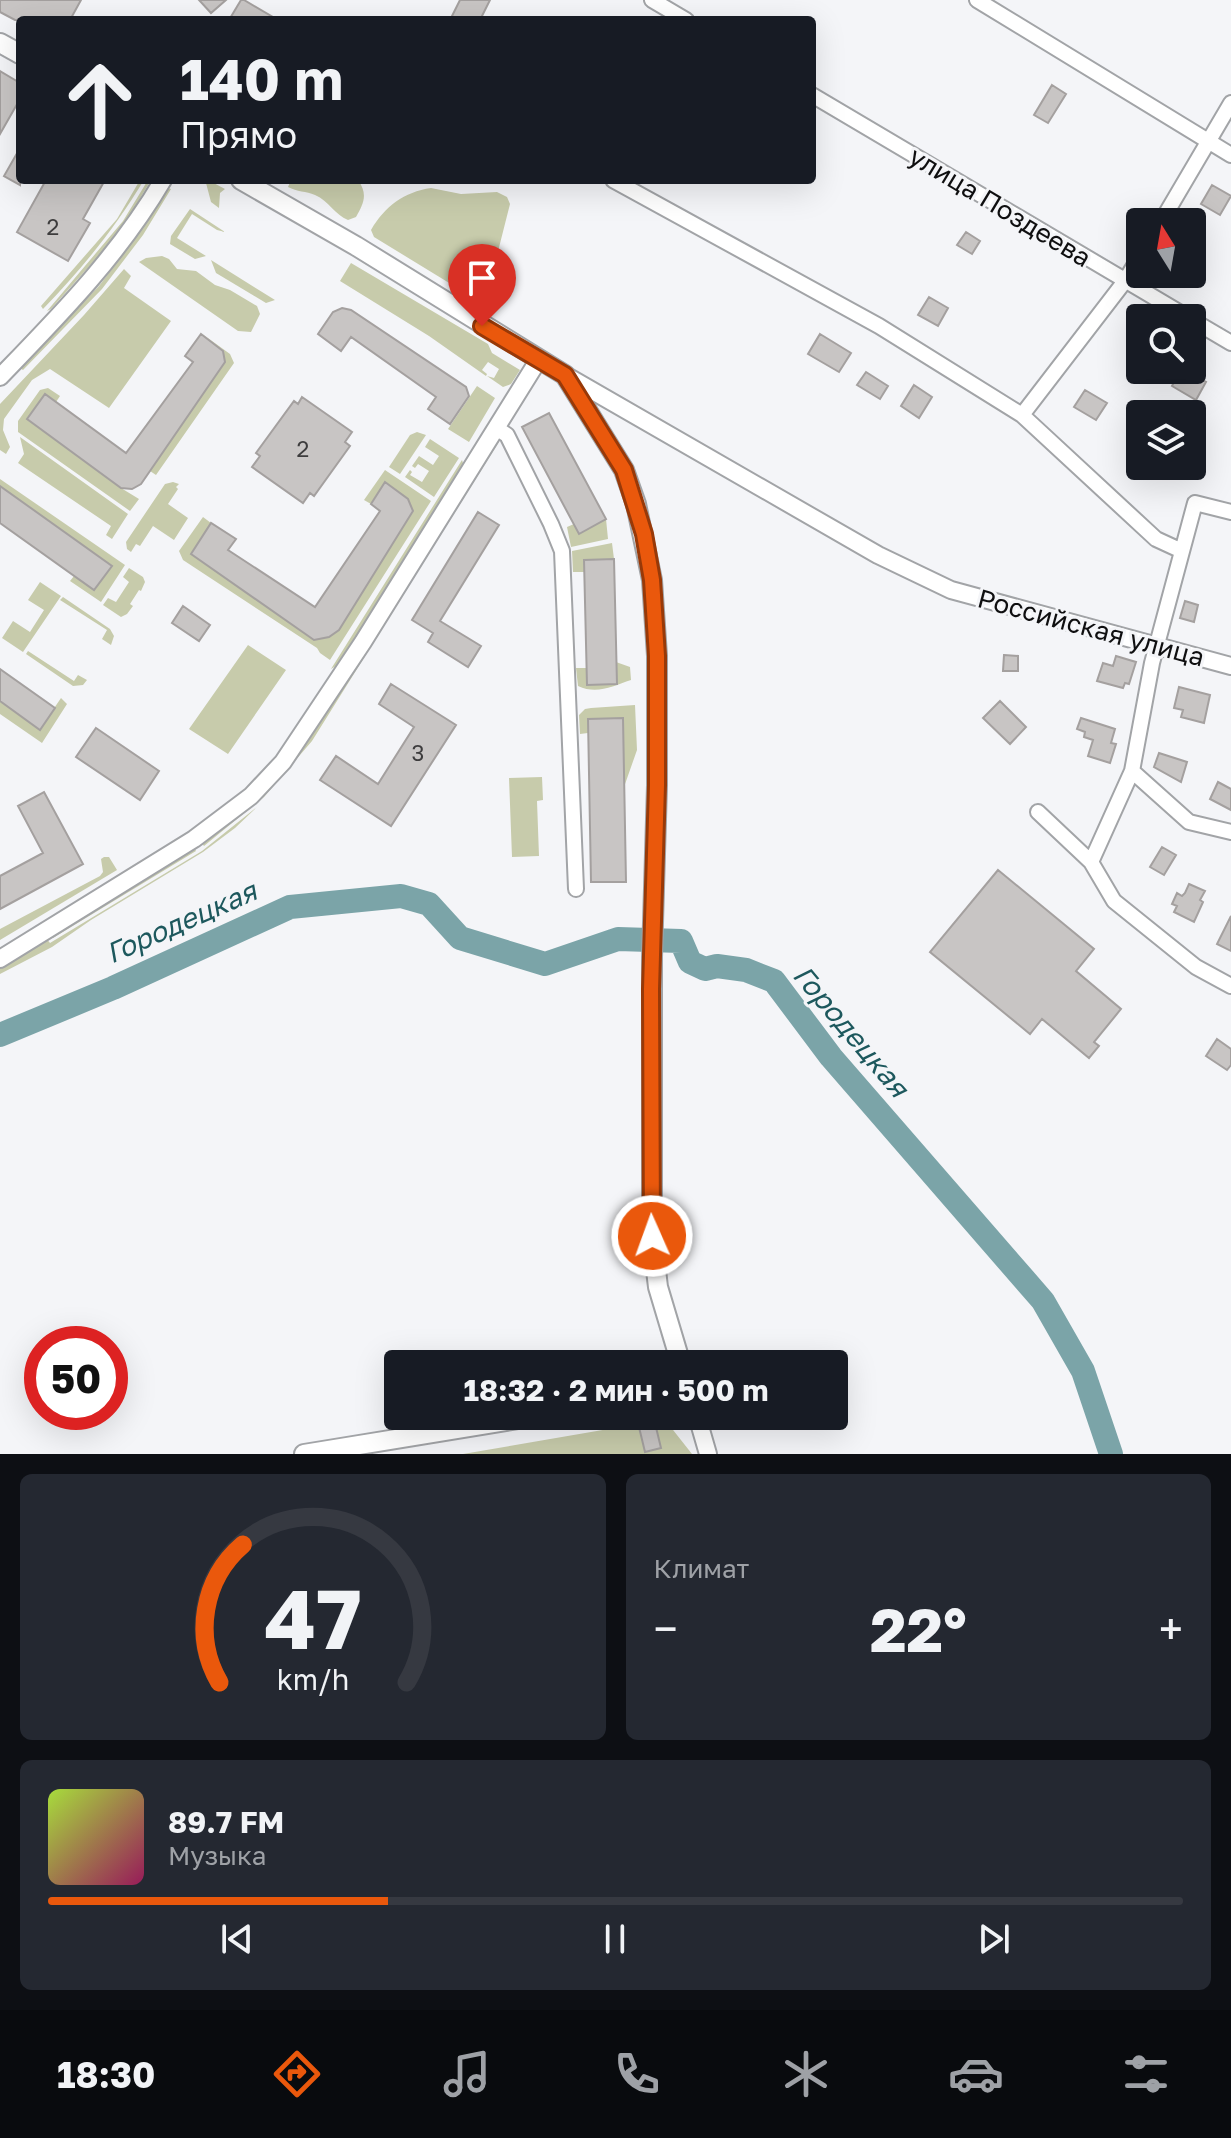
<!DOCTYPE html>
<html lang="ru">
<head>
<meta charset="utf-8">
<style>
	:root { --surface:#171b24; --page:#242831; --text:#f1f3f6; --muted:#9ea1a6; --line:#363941; --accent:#ea580c }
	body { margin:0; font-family:"Golos Text",sans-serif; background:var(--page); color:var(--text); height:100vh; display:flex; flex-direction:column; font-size:30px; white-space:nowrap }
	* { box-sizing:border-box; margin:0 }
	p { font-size:26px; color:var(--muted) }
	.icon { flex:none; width:44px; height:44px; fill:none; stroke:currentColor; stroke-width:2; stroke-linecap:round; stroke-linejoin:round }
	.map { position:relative; height:1454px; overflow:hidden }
	.side { display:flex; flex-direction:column; gap:20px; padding:20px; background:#0d0f14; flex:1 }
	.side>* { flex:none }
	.top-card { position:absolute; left:16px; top:16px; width:800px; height:168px; border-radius:8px; box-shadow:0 8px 32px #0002; background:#171b24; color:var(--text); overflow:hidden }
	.needle { width:52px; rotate:349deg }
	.buttons { position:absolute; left:1126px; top:208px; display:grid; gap:16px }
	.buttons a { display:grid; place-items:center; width:80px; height:80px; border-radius:8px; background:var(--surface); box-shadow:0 8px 32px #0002; font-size:40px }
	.speed { position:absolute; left:24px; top:1326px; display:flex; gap:16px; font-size:40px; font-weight:700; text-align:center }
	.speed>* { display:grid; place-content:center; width:104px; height:104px; border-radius:50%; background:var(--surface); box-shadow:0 8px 32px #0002; line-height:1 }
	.speed .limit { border:12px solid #d22; background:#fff; color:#111 }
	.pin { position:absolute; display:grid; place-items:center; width:68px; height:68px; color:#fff; margin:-82px -34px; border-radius:50% 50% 50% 0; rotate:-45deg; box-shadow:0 0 8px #0007 }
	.pin .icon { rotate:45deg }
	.me { position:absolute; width:88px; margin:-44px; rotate:358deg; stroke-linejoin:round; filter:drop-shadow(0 0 6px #0008) }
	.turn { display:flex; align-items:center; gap:28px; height:168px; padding:0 32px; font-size:36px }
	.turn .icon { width:104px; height:104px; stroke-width:2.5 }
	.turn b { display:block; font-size:56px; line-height:68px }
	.big { font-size:60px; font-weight:700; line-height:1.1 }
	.side .card { flex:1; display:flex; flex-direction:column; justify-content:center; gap:12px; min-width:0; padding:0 28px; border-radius:12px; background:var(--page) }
	.side .dial { align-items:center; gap:0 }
	.dial svg { height:208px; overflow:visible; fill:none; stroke:var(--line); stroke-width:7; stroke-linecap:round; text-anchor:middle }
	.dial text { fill:var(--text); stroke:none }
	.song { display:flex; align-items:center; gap:24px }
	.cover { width:96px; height:96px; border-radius:12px; background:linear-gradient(135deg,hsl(80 70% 55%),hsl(330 70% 35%)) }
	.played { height:8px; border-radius:4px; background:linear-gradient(90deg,var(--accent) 30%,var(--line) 30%) }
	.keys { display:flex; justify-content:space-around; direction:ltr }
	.heat { display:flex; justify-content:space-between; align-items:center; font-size:44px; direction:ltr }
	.side .tiles { flex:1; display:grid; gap:20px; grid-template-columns:1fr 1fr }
	.card:last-child { grid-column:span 2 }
	.trip { position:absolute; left:384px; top:1350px; width:464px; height:80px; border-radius:8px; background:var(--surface); box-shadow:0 8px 32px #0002; font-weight:700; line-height:80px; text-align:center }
	.menu { display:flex; height:128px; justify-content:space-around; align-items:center; background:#090b0e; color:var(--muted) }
	.menu .icon { width:56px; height:56px }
	.menu .current { color:var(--accent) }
	.menu b { font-size:36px; color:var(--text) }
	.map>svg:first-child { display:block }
</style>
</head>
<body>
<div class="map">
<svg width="1231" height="1454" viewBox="0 0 1231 1454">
	<rect width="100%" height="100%" fill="#f4f5f8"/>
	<path fill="#c7cbab" d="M 140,180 L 144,180 C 115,228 82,269 43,309 L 41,306 L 117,219 Z
		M 148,180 L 151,180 L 126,222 L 103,251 L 51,309 L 47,311 L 123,221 Z
		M 208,180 L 225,189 L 220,193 L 219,208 L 211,202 L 206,183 Z
		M 291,180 L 358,180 C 368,194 364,203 356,217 L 348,220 C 335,215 329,201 315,195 C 306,191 297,192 288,187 Z
		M 168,188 L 171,189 L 143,235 L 102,289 L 23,370 L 20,368 L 99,286 L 142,229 Z
		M 431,188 L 461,194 L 497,192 L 507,197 L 510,204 L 488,291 L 477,300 L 374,237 L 371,230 C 385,206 404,192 431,188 Z
		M 190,209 L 225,232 L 217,230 L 192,214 L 177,238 L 206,256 L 195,259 L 170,244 L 171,236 Z
		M 162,256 L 169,259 L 177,269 L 196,271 L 215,285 L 230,290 L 257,306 L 260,314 L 251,332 L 238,331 L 139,262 L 146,258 Z
		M 211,260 L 275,300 L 266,303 L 216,273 Z
		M 351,263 L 488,344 L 492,353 L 520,370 L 511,384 L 503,387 L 487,376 L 494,378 L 499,369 L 488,362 L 482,370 L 487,374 L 486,376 L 429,336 L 340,281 Z
		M 124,269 L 131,276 L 124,288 L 171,321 L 109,408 L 50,369 L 32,380 L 4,419 L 3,430 L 10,447 L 6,454 L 0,450 L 0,404 L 84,315 Z
		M 201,333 L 230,354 L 234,363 L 156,475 L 150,471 L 225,362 L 223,351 Z
		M 477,386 L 495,398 L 469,442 L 448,429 Z
		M 48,388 L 60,396 L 56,402 L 45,394 L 121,488 L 139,499 L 130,511 L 18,432 L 18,421 L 40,390 Z
		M 417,432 L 426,435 L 400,474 L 389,467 L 410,435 Z
		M 20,437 L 128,514 L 112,539 L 106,535 L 111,526 L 18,463 L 24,454 Z
		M 430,439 L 459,458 L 434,497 L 405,477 L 410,470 L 412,472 L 410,475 L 422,482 L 429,471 L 418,464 L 415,468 L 412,466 L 419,456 L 433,465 L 439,456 L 425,447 Z
		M 500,440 L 312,741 L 264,797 L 204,846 L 201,842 L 296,757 L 309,740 L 495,442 Z
		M 462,460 L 464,466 L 341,663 L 331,669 Z
		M 385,470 L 431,501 L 330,660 L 320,653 L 317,648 L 183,560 L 179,551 L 203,517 L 211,523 L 191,554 L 314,640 L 329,637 L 339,630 L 413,511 L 408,499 L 385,483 L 371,504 L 364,500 Z
		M 0,479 L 125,565 L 101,602 L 70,581 L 74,576 L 111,565 L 0,487 Z
		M 173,482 L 179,484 L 176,487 L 178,489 L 168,504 L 188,518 L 174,540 L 153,526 L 140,546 L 136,544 L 131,552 L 127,549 L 126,542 L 165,484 Z
		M 606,519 L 608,539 L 571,547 L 567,527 L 574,524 L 579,533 Z
		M 612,543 L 614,559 L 585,560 L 585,572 L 573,572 L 572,551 Z
		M 129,568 L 143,577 L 145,582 L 141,591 L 139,590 L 130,604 L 133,606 L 127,614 L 121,617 L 103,605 L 108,598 L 116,602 L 129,582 L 123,577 Z
		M 40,582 L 61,596 L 23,652 L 2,638 L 13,621 L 30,632 L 44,610 L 28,600 Z
		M 63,597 L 110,629 L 114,636 L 111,645 L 102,639 L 107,630 L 60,600 Z
		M 248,645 L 286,670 L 228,754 L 189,729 Z
		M 28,651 L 74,681 L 78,675 L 87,680 L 83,685 L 73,686 L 26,654 Z
		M 616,662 L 630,667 L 631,680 C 613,686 597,695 578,686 L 576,668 L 587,668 L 588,685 L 616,684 Z
		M 61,698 L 67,704 L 42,743 L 0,714 L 0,701 L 40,729 Z
		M 635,705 L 637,750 L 624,787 L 623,718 L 588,719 L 588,733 L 580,734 L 579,715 L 585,709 L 591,708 Z
		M 542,777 L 543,800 L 537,801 L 539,856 L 512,857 L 509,778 Z
		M 257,807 L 235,828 L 203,852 L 91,920 L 52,947 L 0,974 L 0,966 L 46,938 L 50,943 L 202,851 Z
		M 194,847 L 196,851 L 53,938 L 51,935 Z
		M 104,857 L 109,857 L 117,870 L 0,940 L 0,929 L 100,876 L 103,872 L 101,859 Z
		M 657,1416 L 662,1416 L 692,1454 L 463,1454 L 620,1427 Z"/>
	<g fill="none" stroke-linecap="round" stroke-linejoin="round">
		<path stroke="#7ba4a8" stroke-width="24" d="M 0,1035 L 113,988 L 290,907 L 401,896 L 429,904 L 460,938 L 545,964 L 618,939 L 681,941 L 690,962 L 705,969 L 717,966 L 746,970 L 774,981 L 831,1057 L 1043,1301 L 1083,1371 L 1111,1454"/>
	</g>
	<path fill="#c8c5c4" stroke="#a4a09f" stroke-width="2" d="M 0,0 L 81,0 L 70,20 L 15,20 L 0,12 Z
		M 199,0 L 226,0 L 211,13 Z
		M 241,0 L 244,0 L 278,20 L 229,20 Z
		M 460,0 L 490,0 L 480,20 L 450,20 Z
		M 0,71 L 20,83 L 20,99 L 0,134 Z
		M 1052,85 L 1066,94 L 1048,123 L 1034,115 Z
		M 20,148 L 20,185 L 4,176 Z
		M 46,180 L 105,180 L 83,219 L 90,223 L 68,261 L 17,232 Z
		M 1212,185 L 1231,196 L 1220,215 L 1201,204 Z
		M 966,232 L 980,241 L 972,254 L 957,245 Z
		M 929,297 L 948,308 L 938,326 L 918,315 Z
		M 342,308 L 351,310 L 466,387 L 469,396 L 450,424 L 428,409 L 436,397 L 351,337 L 341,351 L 318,334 L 333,312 Z
		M 201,334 L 223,351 L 225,362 L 141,484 L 132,489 L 121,488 L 27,419 L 45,394 L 126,453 L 193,362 L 185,356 Z
		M 820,334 L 851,353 L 839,372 L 808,354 Z
		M 1181,370 L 1201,370 L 1197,377 L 1206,382 L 1196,400 L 1172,386 Z
		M 866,372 L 888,386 L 880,399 L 857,385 Z
		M 914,385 L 932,397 L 919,418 L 901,406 Z
		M 1085,390 L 1107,403 L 1096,420 L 1074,407 Z
		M 302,397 L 352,432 L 345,442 L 350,446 L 314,496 L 310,493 L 303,503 L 252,467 L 260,456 L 256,453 L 294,401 L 298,404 Z
		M 549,413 L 606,519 L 579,534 L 522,427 Z
		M 385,482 L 408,499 L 413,511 L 339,630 L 329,637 L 314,640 L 191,554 L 211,523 L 236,539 L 228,550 L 315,607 L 380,511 L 371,504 Z
		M 0,486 L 112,566 L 94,590 L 0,523 Z
		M 478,512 L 499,525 L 440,621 L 481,646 L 468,667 L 428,642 L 433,633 L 412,620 Z
		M 614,559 L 617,684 L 587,685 L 584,560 Z
		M 1185,601 L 1198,605 L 1194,622 L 1180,618 Z
		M 183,606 L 210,625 L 199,641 L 172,623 Z
		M 1004,655 L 1018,656 L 1018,671 L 1003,671 Z
		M 1116,656 L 1136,662 L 1129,684 L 1125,683 L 1123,688 L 1097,681 L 1103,663 L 1113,666 Z
		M 0,669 L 55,708 L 40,730 L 0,701 Z
		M 391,684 L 456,725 L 391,826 L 320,780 L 336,756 L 378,784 L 414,727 L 379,704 Z
		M 1179,687 L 1210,695 L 1204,723 L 1181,717 L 1183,710 L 1174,708 Z
		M 1000,701 L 1026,727 L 1010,744 L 983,718 Z
		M 623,718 L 626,882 L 591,882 L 588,719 Z
		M 1081,718 L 1115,729 L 1111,743 L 1116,744 L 1110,763 L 1088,756 L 1093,740 L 1084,737 L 1085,732 L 1077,729 Z
		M 96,728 L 159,771 L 140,800 L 76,757 Z
		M 1159,753 L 1187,762 L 1181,782 L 1154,767 Z
		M 1218,782 L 1231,789 L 1231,810 L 1210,799 Z
		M 44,792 L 83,864 L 0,909 L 0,876 L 43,853 L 18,806 Z
		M 1162,847 L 1176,855 L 1164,875 L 1150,867 Z
		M 998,870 L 1094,949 L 1076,971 L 1121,1009 L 1094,1042 L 1099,1046 L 1089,1058 L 1042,1019 L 1030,1034 L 930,952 Z
		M 1189,884 L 1205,891 L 1200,900 L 1203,902 L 1194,922 L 1174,912 L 1177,906 L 1172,904 L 1177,893 L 1182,896 L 1185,893 Z
		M 1231,916 L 1231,951 L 1217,944 Z
		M 1217,1039 L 1231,1049 L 1231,1065 L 1227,1070 L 1206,1056 Z
		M 654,1419 L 661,1448 L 645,1452 L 638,1423 Z"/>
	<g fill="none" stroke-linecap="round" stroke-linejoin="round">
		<defs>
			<path id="minor" d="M 652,0 L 686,20
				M 977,0 L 1231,155
				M 812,95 L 1189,318
				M 613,180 L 879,326 L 1022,415 L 1156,539 L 1182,551
				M 1161,222 L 1231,103
				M 1192,320 L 1231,343
				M 1022,415 L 1125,281 L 1140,256
				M 496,428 L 507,435 L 551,524 L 562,551 L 576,889
				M 1132,771 L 1189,822 L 1231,832
				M 1038,812 L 1091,862 L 1114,901 L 1196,967 L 1231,986
				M 1091,862 L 1132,771 L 1152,663 L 1195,503 L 1231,512"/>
			<path id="tertiary" d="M 565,375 L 878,555 L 951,590 L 1231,666
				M 0,377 C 60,315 119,255 163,180
				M 0,959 L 194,839 L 251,796 L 283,762 L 363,642 L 539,359
				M 697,1416 L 708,1454"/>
			<path id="secondary" d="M 0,43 L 20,54
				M 241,180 L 356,246 L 565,375 L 624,470 L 636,504 L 652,580 L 657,656 L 657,785 L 652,957 L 652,1236 L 658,1287 L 681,1364
				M 304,1454 L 537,1416"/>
		</defs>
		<use href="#minor" stroke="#a2a4a7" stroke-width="18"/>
		<use href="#tertiary" stroke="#a2a4a7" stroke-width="20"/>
		<use href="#secondary" stroke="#a2a4a7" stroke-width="22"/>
		<use href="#minor" stroke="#fff" stroke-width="14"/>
		<use href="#tertiary" stroke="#fff" stroke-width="16"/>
		<use href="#secondary" stroke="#fff" stroke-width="18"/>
	</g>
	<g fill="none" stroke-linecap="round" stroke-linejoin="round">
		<defs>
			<path id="route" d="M 482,326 L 565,375 L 624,470 L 644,534 L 652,580 L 657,656 L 657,785 L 651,989 L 652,1236"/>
		</defs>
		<use href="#route" stroke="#983908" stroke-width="20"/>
		<use href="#route" stroke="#ea580c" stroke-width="14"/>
	</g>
	<g text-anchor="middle" stroke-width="6" stroke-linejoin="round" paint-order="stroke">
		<g font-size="22" fill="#3d3c3d">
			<text x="53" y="235">2</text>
			<text x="303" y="457">2</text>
			<text x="418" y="761">3</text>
		</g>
		<g font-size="26" fill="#0f0f10" stroke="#f4f5f8">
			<text transform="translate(1000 207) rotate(31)" y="9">улица Поздеева</text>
			<text transform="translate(1091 628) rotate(15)" y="9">Российская улица</text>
		</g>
		<g font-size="28" font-style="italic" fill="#1d585d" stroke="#f4f5f8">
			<text transform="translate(181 922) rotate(-24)" y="10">Городецкая</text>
			<text transform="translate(851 1031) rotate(50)" y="10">Городецкая</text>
		</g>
	</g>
</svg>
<div class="buttons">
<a><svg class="needle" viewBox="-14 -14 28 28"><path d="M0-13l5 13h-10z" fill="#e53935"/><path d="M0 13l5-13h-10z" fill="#9ea1a6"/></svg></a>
<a><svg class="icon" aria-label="search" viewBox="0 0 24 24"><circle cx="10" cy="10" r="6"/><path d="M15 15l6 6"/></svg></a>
<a><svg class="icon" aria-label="layers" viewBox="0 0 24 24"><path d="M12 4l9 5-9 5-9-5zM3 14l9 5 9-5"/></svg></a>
</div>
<div class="speed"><div class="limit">50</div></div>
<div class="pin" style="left:482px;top:326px;background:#d93025"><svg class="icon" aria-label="arrive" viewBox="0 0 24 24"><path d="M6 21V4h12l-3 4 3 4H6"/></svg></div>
<svg class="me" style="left:652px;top:1236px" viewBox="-20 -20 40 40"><circle r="17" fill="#ea580c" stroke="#fff" stroke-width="3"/><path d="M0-11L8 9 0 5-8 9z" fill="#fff"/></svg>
<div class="trip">18:32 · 2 мин · 500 m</div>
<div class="top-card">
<div class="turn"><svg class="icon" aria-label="ahead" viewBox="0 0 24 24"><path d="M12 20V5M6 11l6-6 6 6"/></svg><div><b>140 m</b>Прямо</div></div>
</div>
</div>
<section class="side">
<div class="tiles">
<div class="card dial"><svg viewBox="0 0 100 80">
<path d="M14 69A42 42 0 1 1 86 69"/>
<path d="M14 69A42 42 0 0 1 23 16" stroke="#ea580c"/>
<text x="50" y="56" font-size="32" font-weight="700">47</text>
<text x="50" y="72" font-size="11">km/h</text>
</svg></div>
<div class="card"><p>Климат</p>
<div class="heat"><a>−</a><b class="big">22°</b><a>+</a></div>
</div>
<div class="card">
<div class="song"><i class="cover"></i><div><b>89.7 FM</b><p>Музыка</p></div></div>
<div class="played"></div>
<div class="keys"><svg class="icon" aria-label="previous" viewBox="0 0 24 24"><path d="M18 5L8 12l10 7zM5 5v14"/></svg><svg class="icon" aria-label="pause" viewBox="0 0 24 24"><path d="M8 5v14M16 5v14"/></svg><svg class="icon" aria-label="next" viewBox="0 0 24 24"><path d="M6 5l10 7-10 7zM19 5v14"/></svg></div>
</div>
</div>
</section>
<nav class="menu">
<b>18:30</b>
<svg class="icon current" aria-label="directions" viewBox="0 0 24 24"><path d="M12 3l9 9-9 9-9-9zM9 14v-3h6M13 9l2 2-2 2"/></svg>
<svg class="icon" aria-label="music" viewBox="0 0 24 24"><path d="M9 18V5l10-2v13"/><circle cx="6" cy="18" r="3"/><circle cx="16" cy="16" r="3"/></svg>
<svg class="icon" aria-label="phone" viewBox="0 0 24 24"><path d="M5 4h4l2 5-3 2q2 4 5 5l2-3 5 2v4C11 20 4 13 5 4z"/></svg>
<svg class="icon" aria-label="climate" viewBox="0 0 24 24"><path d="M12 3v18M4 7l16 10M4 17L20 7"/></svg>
<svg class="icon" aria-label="car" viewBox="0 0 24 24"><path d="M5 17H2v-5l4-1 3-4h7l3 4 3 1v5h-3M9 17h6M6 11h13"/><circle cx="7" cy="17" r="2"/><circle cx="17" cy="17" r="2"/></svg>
<svg class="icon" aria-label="filters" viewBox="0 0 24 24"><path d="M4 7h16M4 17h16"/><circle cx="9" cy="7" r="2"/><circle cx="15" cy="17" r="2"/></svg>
</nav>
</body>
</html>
